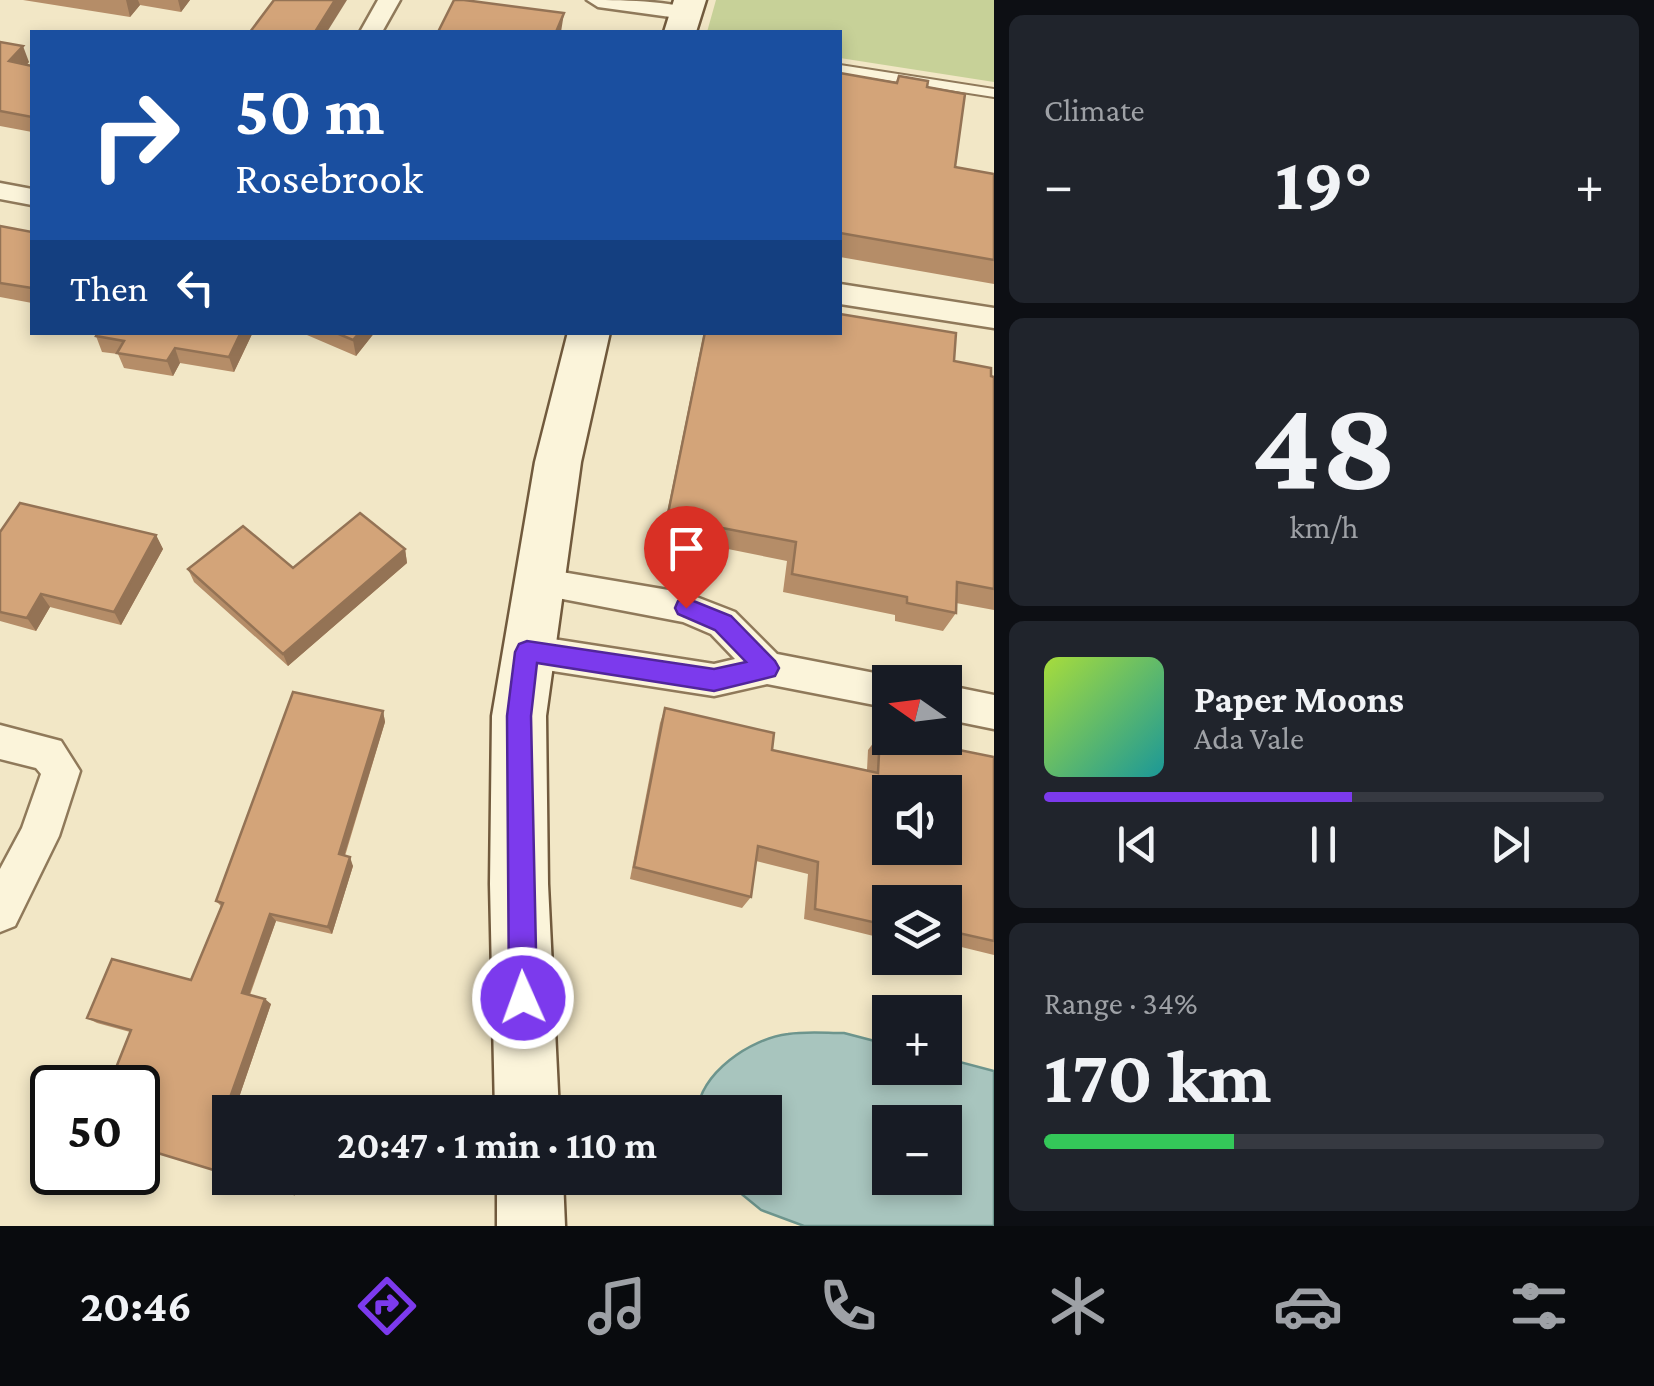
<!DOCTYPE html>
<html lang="en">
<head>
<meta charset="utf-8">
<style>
	:root { --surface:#171b24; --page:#20242c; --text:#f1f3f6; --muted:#9ea1a6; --line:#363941; --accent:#7c3aed }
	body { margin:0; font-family:"Crimson Pro",serif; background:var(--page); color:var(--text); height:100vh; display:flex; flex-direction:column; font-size:38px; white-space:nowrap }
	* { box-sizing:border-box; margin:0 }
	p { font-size:32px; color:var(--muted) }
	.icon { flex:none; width:55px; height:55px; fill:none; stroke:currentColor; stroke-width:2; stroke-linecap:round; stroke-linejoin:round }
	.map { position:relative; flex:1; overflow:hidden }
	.details { display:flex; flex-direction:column; gap:15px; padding:15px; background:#0d0f14; width:660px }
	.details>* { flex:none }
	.top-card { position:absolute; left:30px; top:30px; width:812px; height:305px; border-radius:0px; box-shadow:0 5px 15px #0003; background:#1a4fa0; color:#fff; overflow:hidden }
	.needle { width:65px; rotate:284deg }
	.buttons { position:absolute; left:872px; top:665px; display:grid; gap:20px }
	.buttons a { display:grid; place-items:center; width:90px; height:90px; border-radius:0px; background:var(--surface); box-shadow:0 5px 15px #0003; font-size:50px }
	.speed { position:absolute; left:30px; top:1065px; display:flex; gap:20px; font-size:50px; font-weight:700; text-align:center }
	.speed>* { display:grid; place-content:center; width:130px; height:130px; border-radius:50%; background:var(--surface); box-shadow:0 5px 15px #0003; line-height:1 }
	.speed .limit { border:5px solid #111; border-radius:15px; background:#fff; color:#111 }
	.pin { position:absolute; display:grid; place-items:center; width:85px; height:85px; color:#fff; margin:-102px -42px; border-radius:50% 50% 50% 0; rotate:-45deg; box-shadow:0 0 10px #0007 }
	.pin .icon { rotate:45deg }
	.me { position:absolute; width:110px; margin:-55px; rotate:358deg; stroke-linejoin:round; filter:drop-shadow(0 0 8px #0008) }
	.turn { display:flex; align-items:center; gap:35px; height:210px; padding:0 40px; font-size:45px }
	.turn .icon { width:130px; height:130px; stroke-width:2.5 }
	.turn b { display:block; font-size:70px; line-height:85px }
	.then { display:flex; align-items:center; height:95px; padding:0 40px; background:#0003; gap:20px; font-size:38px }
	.big { font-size:75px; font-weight:700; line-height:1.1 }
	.details .tile { flex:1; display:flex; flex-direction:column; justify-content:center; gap:15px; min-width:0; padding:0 35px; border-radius:15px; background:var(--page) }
	.details .dial { align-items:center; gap:0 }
	.dial b { font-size:130px; line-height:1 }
	.song { display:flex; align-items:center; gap:30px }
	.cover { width:120px; height:120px; border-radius:15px; background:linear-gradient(135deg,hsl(80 70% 55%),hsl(180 70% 35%)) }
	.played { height:10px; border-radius:5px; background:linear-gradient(90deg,var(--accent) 55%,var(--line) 55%) }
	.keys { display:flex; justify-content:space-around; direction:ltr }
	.heat { display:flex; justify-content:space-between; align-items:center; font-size:55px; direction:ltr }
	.charge { height:15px; border-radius:8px; background:linear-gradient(90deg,#34c759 34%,var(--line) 0) }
	.trip { position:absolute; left:212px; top:1095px; width:570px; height:100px; border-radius:0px; background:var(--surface); box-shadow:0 5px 15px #0003; font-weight:700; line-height:100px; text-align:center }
	.menu { display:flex; height:160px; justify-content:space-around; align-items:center; background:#090b0e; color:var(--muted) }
	.menu .icon { width:70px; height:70px }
	.menu .active { color:var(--accent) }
	.menu b { font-size:45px; color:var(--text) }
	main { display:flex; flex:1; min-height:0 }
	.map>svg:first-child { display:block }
</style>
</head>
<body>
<main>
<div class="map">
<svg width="994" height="1226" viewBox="0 0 994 1226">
	<rect width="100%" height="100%" fill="#f2e7c6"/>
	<path fill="#c7d198" d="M 716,0 L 994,0 L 994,82 L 840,58 L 840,32 L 707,32 Z"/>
	<path fill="#a8c5be" stroke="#6d958d" stroke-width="2.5" fill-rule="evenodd" d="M 844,1033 L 890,1045 L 890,1068 L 945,1068 L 945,1058 L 994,1071 L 994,1226 L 804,1226 L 761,1210 L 722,1178 L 765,1178 L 765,1112 L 697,1112 C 701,1073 749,1039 788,1034 C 806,1031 826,1033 844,1033 ZM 945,1122 L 945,1178 L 890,1178 L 890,1122 Z"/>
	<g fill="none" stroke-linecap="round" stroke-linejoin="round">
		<defs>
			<path id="lane" d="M 840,65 L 994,89 L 994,97 L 840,73 Z"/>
			<path id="street" d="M 378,0 L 400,0 L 382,32 L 360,32 Z
				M 587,0 C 613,0 678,0 696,12 L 685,19 L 598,7 Z
				M 0,183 L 32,189 L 32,205 L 0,199 Z
				M 840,284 L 994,308 L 994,328 L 840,304 Z
				M 538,568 L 686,593 L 735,612 L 777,654 L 890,676 L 904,682 L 890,682 L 890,708 L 767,684 L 714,696 L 527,667 L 514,662 L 509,651 L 514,640 L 527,635 L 714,664 L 735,659 L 711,634 L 683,622 L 526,592 L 521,582 L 526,572 Z
				M 945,685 L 994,695 L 994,729 L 945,719 Z
				M 0,725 L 61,741 L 80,771 L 59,836 L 15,926 L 0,932 L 0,869 L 22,828 L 41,774 L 36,768 L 0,759 Z"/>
			<path id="secondary" d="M 674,0 L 706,0 L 696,32 L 664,32 Z
				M 568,332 L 610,332 L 581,462 L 546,716 L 548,884 L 559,1112 L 495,1112 L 490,884 L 492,716 L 535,462 Z
				M 497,1178 L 563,1178 L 565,1226 L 497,1226 Z"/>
		</defs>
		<use href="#lane" stroke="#8f795a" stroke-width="4"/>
		<use href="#street" stroke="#8f795a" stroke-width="5"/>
		<use href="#secondary" stroke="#715a3d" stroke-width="5"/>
		<use href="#lane" fill="#fbf4da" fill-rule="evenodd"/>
		<use href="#street" fill="#fbf4da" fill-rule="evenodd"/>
		<use href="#secondary" fill="#fbf4da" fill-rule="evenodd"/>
	</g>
	<path fill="#b58d68" d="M 23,0 L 190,0 L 181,12 L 140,5 L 130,17 Z
		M 0,42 L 29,62 L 27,64 L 32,66 L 32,132 L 0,126 Z
		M 840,73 L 896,82 L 899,76 L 927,87 L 955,167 L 994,174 L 994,284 L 840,257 Z
		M 0,226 L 32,232 L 32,303 L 0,297 Z
		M 98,332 L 253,332 L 234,372 L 180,363 L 173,376 L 124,368 L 118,354 L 102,352 L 96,336 Z
		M 300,332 L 375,332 L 356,356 Z
		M 704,332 L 954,361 L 994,377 L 994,610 L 956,603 L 956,613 L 943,631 L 895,621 L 895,615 L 783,592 L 787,561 L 713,546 L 706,573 L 657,562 Z
		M 0,532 L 156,535 L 163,549 L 121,625 L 50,607 L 36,631 L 0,621 Z
		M 405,549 L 407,563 L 288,666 L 194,582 L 188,569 L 293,568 Z
		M 665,708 L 772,750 L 867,770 L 868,750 L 880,734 L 994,757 L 994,955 L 945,943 L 945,902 L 890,902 L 890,940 L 804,919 L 808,874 L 756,861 L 751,897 L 742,908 L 630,879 L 660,723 Z
		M 383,711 L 385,722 L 345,856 L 353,866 L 332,934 L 276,921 L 250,995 L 271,1004 L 234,1112 L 230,1112 L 130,1032 L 97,1023 L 87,1018 L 191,980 L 221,906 L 216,901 Z"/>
	<path fill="#947355" d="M 126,0 L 138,0 L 140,5 L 130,17 Z
		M 178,0 L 190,0 L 181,12 Z
		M 335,0 L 347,0 L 327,32 L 315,32 Z
		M 564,13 L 561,32 L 556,32 Z
		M 23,46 L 29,62 L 15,78 L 9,61 Z
		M 241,332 L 253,332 L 234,372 L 229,357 Z
		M 360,332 L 375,332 L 356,356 L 353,340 Z
		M 175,348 L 180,363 L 173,376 L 167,361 Z
		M 156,535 L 163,549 L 121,625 L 114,612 Z
		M 405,549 L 407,563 L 288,666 L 283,654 Z
		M 41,594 L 50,607 L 36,631 L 27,618 Z
		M 383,711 L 385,722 L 342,863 L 339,854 Z
		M 350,857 L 353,866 L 332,934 L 328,927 Z
		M 270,914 L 276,921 L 248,998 L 242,993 Z
		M 265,999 L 271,1004 L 234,1112 L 226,1109 Z
		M 299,1178 L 304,1178 L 299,1195 L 294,1194 Z"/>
	<path fill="#d3a479" stroke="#947355" stroke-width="2.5" fill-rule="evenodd" d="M 274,0 L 335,0 L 315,32 L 250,32 Z
		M 454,0 L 464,0 L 564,13 L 556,32 L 438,32 Z
		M 0,42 L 23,46 L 9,61 L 32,66 L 32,117 L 0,111 Z
		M 840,73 L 897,83 L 899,76 L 928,81 L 927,87 L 965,94 L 955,167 L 994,174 L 994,260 L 840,233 Z
		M 0,226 L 32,232 L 32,288 L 0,283 Z
		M 840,314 L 956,333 L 954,361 L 991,368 L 991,376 L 994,377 L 994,589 L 957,582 L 956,613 L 907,603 L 907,597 L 792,574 L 796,542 L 717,527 L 712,554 L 662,543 L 705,332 L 840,332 Z
		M 98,332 L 241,332 L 229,357 L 175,348 L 167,361 L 117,353 L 124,341 L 96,336 Z
		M 334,332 L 360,332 L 353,340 Z
		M 20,503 L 156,535 L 114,612 L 41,594 L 27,618 L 0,612 L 0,532 Z
		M 360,513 L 405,549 L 283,654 L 188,569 L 243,526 L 293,568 Z
		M 293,692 L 383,711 L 339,854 L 350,857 L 328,927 L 270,914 L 242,993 L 265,999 L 226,1109 L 237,1112 L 230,1112 L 230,1175 L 138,1147 L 138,1088 L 108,1088 L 131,1030 L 87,1018 L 112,959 L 191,980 L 223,903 L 216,901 Z
		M 665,708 L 774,733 L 772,750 L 878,773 L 880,734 L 994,757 L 994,941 L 945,930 L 945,902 L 890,902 L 890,926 L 815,909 L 818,862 L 758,846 L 751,897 L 634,867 ZM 890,792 L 945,792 L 945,848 L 890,848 Z
		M 239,1178 L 299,1178 L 294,1194 Z"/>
	<path fill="#7c3aed" stroke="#51269a" stroke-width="2.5" d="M 686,598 L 731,616 L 775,661 L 779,668 L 775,676 L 714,691 L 537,663 L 531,716 L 537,998 L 533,1008 L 523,1012 L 513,1008 L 509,998 L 507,716 L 515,652 L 519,644 L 527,641 L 714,669 L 746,662 L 715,630 L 678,614 L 675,608 L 678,601 Z"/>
</svg>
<div class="buttons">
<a><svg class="needle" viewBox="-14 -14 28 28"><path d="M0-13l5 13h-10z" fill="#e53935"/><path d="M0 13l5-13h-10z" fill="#9ea1a6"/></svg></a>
<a><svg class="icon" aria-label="sound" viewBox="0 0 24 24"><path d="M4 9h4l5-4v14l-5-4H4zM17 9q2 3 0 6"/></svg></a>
<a><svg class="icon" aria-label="layers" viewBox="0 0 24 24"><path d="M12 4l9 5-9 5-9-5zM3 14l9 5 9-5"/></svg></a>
<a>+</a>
<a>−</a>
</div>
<div class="speed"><div class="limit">50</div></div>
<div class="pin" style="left:686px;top:608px;background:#d93025"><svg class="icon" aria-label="arrive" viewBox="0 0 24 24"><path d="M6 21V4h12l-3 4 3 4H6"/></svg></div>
<svg class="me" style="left:523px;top:998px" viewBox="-20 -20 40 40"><circle r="17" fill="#7c3aed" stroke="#fff" stroke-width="3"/><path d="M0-11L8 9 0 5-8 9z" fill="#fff"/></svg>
<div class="trip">20:47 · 1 min · 110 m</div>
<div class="top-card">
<div class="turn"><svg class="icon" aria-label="right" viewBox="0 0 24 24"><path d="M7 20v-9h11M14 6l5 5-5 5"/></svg><div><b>50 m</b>Rosebrook</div></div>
<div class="then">Then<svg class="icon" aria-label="left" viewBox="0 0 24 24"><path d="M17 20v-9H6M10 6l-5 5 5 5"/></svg></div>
</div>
</div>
<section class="details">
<div class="tile"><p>Climate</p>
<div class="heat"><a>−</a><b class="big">19°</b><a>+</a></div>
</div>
<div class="tile dial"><b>48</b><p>km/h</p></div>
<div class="tile">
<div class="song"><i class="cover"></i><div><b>Paper Moons</b><p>Ada Vale</p></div></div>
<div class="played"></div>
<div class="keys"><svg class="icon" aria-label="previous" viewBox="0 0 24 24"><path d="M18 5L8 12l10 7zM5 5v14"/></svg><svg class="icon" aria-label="pause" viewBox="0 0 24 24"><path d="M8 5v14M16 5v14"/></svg><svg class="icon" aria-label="next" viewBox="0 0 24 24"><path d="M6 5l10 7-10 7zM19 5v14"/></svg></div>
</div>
<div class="tile"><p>Range · 34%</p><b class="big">170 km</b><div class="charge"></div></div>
</section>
</main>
<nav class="menu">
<b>20:46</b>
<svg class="icon active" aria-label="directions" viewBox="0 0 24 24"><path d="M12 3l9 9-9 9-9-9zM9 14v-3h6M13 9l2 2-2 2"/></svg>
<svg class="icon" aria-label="music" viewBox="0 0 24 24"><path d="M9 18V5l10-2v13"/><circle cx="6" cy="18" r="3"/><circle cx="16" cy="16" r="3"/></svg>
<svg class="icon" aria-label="phone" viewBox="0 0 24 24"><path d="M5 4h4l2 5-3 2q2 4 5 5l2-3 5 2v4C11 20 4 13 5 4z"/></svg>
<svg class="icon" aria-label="climate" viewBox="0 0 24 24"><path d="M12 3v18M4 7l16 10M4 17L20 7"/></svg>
<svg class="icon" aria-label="car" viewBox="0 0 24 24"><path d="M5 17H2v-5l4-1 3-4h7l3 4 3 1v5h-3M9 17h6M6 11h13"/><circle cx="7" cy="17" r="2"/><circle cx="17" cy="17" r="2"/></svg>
<svg class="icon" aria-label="filters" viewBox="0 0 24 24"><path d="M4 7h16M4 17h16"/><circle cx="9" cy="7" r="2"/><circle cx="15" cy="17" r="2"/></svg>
</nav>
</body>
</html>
